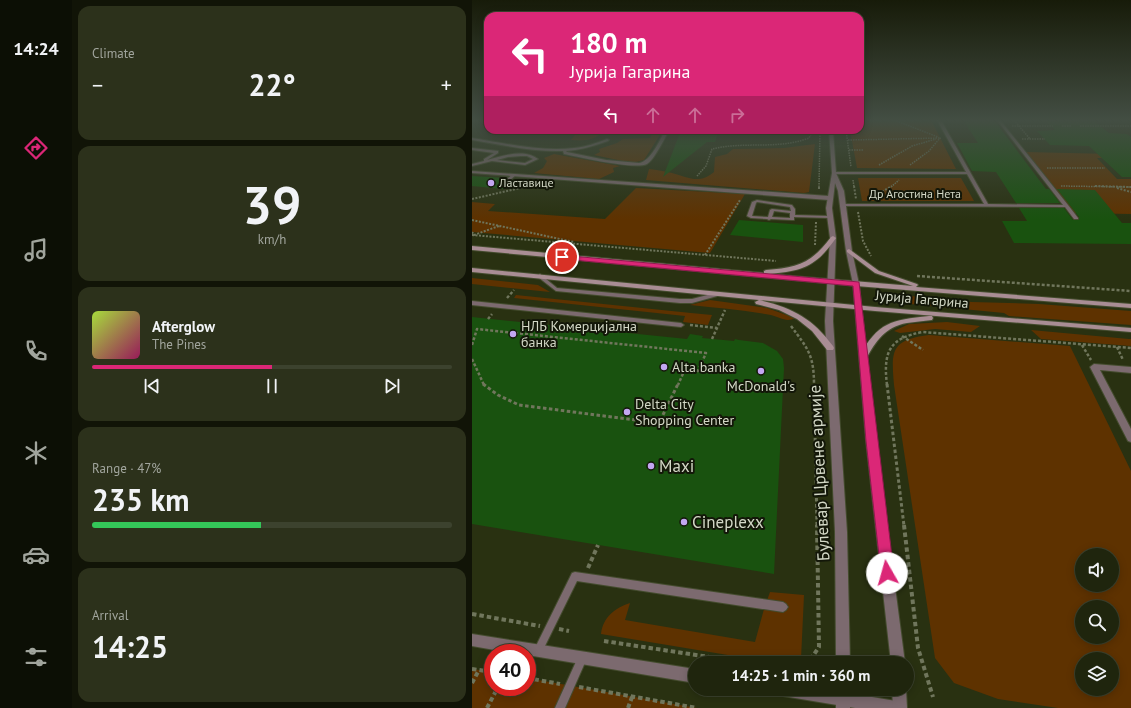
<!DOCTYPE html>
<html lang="en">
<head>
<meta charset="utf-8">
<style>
	:root { --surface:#1f250d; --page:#2c311b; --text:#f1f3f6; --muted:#a1a59d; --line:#3c422e; --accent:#db2777 }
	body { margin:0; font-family:"PT Sans",sans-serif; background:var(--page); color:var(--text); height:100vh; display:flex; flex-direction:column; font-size:15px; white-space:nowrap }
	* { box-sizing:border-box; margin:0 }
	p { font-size:13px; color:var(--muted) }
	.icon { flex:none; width:22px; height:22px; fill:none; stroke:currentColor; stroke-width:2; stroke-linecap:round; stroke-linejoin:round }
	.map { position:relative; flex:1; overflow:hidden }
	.sheet { display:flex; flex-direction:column; gap:6px; padding:6px; background:#111407; width:400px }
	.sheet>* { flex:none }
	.hud { position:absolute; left:12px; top:12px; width:380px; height:122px; border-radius:12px; box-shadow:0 2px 10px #0003,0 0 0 1px var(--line); background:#db2777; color:#fff; overflow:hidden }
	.controls { position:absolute; left:603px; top:548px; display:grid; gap:8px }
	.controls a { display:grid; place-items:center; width:44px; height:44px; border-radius:50%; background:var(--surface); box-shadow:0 2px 10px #0003,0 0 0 1px var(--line); font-size:20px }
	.speed { position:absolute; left:12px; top:644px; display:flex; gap:8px; font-size:20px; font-weight:700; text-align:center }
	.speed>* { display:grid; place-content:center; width:52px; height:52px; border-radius:50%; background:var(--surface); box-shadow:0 2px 10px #0003,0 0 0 1px var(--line); line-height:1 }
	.speed .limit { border:6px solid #d22; background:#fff; color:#111 }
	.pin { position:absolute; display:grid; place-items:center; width:34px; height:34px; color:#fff; margin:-17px; border:2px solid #fff; border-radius:50%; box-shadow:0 1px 4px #0007 }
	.me { position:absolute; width:44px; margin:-22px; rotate:353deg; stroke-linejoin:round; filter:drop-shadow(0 0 3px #0008) }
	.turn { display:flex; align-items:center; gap:14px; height:84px; padding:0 20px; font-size:18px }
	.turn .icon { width:52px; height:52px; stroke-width:2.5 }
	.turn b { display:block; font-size:28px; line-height:34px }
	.lanes { display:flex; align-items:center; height:38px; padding:0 20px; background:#0003; justify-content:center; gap:20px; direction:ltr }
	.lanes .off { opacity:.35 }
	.big { font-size:30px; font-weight:600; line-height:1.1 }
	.sheet .widget { flex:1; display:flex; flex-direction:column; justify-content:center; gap:6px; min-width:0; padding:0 14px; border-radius:12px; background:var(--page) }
	.sheet .dial { align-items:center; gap:0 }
	.dial b { font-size:52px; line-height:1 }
	.song { display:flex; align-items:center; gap:12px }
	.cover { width:48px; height:48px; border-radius:6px; background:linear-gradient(135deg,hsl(80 70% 55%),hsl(330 70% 35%)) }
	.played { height:4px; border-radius:2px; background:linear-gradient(90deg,var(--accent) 50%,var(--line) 50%) }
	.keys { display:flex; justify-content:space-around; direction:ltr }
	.heat { display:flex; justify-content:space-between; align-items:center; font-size:22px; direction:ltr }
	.charge { height:6px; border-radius:3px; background:linear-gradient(90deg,#34c759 47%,var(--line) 0) }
	.trip { position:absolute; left:216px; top:656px; width:226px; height:40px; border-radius:20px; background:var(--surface); box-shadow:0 2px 10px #0003,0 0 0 1px var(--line); font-weight:600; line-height:40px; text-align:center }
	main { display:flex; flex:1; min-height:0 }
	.tab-bar { display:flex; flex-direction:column; width:72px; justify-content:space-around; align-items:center; background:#0c0f05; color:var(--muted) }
	.tab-bar .icon { width:28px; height:28px }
	.tab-bar .selected { color:var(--accent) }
	.tab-bar b { font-size:18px; color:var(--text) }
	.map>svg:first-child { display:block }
</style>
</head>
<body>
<main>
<nav class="tab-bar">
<b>14:24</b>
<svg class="icon selected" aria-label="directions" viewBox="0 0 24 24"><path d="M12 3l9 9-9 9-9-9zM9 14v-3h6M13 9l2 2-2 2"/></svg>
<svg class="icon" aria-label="music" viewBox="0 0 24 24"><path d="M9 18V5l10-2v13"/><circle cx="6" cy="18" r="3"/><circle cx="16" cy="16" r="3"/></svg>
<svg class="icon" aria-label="phone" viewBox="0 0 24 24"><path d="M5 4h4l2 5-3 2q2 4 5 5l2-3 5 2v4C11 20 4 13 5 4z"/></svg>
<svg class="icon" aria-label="climate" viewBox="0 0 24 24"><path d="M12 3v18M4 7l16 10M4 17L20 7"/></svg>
<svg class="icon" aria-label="car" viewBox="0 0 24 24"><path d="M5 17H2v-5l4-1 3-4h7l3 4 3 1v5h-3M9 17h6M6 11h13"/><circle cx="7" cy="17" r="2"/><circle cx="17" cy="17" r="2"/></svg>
<svg class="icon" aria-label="filters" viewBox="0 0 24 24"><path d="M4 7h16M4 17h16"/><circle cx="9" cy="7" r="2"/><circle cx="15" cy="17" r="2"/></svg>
</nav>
<section class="sheet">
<div class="widget"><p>Climate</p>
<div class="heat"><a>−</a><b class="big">22°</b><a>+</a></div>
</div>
<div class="widget dial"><b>39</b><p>km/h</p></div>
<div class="widget">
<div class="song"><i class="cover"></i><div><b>Afterglow</b><p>The Pines</p></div></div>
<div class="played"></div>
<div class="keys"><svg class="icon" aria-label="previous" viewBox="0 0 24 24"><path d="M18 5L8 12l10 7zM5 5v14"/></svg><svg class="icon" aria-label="pause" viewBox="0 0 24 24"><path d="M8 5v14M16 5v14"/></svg><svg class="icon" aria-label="next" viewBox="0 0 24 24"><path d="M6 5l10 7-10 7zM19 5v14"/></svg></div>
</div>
<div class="widget"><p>Range · 47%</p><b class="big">235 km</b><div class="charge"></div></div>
<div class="widget"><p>Arrival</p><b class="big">14:25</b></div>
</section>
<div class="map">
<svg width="659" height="708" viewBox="0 0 659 708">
	<rect width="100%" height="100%" fill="#293111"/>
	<path fill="#5e3200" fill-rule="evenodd" d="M 388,120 L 459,120 L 484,169 L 385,168 L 378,130 L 388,130 Z
		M 107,130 L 132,130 C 124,141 111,141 99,140 Z
		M 182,130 L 191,130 L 172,160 L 160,163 L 122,155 L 128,152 L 127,149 L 145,143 L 151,139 L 178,138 Z
		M 343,144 L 337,192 L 332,193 L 174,180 L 177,169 C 185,170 193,171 200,173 C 216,177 227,185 242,172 L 243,157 L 255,154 L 261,149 L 312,148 Z
		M 554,152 L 640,154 L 644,158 L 625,158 L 645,179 L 659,179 L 659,214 L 603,213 Z
		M 82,154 L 148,166 L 141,168 L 142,172 L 127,179 L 62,173 L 71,168 L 75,161 L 72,158 Z
		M 386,178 L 489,178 L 502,201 L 390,201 Z
		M 164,188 L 273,194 L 238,253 L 0,232 L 0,202 L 23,204 L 16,211 L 133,219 Z
		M 0,278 L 66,285 L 78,292 L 0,284 Z
		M 408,293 L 500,302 L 567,304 L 659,311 L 659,325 L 537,316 L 532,313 L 408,301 Z
		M 44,295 L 219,313 L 240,315 L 236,325 L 211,322 L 213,316 L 42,298 Z
		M 238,300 L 295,308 L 323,318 C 314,323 308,317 299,315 C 272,310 245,308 218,305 Z
		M 475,322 L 508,326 L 499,332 L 463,329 L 428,333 L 422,331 L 437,324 Z
		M 559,330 L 657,339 L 659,339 L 659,346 L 569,339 Z
		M 457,335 L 598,346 L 659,471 L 659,708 L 586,708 L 526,699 L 482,683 L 463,658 L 422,385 C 419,350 419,340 457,335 ZM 610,555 L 640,555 L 640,585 L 610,585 ZM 610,607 L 640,607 L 640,637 L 610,637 ZM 610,659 L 640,659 L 640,689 L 610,689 Z
		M 298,592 L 332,595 L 329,659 L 314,663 L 304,663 L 129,634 C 131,617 143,608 158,603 L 153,620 L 283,642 L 292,609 Z
		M 0,669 L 21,672 L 21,687 L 55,687 L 55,678 L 225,708 L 0,708 Z"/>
	<path fill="#19520f" d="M 491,120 L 522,120 L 574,189 L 577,189 L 588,203 L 544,203 L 524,172 L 500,171 L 485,143 L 506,143 Z
		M 621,120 L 637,133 L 655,134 L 659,137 L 659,177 L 650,177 L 617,146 L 578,145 L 565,131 L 583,130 L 574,121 Z
		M 209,130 L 247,130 L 243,142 L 235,142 L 191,177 Z
		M 0,176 L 34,178 L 36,182 L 44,179 L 31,189 L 0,186 Z
		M 585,189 L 623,190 L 650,223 L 659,223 L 659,244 L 542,243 L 530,221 L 555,221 L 547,208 L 592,208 L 601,220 L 607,220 L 607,217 Z
		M 267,220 L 331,225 L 331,242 L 258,235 Z
		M 0,317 L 215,339 L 218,334 L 231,336 L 230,338 L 262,341 L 263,339 L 267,340 L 291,343 L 305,351 L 311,359 L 312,368 L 302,574 L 0,524 Z"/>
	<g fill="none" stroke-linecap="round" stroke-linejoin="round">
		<defs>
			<path id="service" d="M 465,120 L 469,120 L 516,204 L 591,205 L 525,120 L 528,120 L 596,205 L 606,218 L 606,219 L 602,219 L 593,207 L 370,206 L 370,204 L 512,204 L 495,174 L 362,174 L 360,173 L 362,172 L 494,172 Z
				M 193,130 L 197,130 C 193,138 182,160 175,164 C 162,170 107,157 92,154 L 91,151 C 61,152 30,145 0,140 L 0,138 C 33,143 68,152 102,148 C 114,147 124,143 135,139 L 137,140 L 136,141 C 122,146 109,150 94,151 L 95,152 L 134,160 L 167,163 C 179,161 188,140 193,130 Z
				M 0,148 L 26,151 L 26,153 L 15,160 C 31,156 52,148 66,159 L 53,165 L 20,161 L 0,166 L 0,164 L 12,161 L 12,159 L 22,153 L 0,150 ZM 49,156 L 55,156 L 61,159 L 53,163 L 25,160 L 36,157 Z
				M 41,174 L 44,175 L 38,180 L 36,180 L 36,178 Z
				M 285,200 L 320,205 L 323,209 L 323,215 L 358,216 L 360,217 L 358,218 L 322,217 L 322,220 L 320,220 L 299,219 L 297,220 L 295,219 L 279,218 L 275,216 L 280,202 ZM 285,202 L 318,207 L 319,211 L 300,209 L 298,210 L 296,217 L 280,216 L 284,203 ZM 302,211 L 318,213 L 318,218 L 300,217 Z
				M 68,274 L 85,288 L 208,299 L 220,299 L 247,292 L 250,294 L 249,295 L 220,303 L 208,303 L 84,291 L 66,277 L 65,276 Z
				M 0,301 L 209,323 L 212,325 L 209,327 L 0,305 Z
				M 103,572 L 311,602 L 314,604 L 316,607 L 314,610 L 311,612 L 105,581 L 69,654 L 66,656 L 63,654 L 61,651 L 63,648 L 100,573 Z
				M 110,653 L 113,655 L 115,658 L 93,708 L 83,708 L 107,655 Z"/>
			<path id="minor" d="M 0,171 L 357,196 L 360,198 L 357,200 L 0,173 Z
				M 622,364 L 659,367 L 659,373 L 628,370 L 659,429 L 659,442 L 656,441 L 618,367 Z
				M 0,634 L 223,669 L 223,683 L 55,655 L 55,653 L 40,653 L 0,646 Z
				M 304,689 L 352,689 L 424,701 L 429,703 L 431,708 L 383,708 L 311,696 L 306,694 Z"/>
			<path id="tertiary" d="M 357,130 L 361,130 L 364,173 L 372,191 L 380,251 L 387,284 L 404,441 L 433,663 L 419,663 L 394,441 L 381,284 L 374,251 L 366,191 L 363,183 L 360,208 L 364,238 L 361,321 L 375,532 L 378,663 L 364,663 L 363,532 L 353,321 L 358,238 L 354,208 L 360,173 Z
				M 364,689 L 378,689 L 378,708 L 364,708 Z
				M 420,689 L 434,689 L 435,708 L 421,708 Z"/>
			<path id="secondary" d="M 361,236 L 364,238 C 344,267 330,271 297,274 L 441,286 L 403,273 L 375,252 L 375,250 L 377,249 L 407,271 L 445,284 L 446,285 L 444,287 L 659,304 L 659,308 L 384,286 L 0,250 L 0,246 L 292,273 L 292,271 L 294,270 C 325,268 340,263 359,237 Z
				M 0,268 L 403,307 L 659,328 L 659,332 L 403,311 L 287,300 C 321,308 340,318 361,346 L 362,348 L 361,350 L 355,350 L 340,331 L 325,319 L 307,310 L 284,304 L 283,302 L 287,300 L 0,272 Z
				M 457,316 L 460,316 L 461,318 L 460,320 C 451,321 443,322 435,323 C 413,327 404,341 394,359 L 391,360 L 387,357 C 406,322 419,320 457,316 Z"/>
		</defs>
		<use href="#service" stroke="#444c2e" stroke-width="2"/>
		<use href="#minor" stroke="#444c2e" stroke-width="2"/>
		<use href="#tertiary" stroke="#444c2e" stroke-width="2"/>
		<use href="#secondary" stroke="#444c2e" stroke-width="2"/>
		<path stroke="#70765c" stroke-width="1.5" stroke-dasharray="1.5 1" stroke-linecap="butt" d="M 422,120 L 466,137
			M 542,120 L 558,139
			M 540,126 L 581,126
			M 590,126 L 599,126
			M 608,126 L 659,126
			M 374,130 L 379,167
			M 550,139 L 573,139
			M 376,140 L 469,138
			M 377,150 L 391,150
			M 407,165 L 440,146 L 464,139
			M 438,165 L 457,151 L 468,138
			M 575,168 L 633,168
			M 225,176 L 234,166 L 240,149 C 272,141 306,150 337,138 L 339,134 L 338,130
			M 381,180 L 382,187
			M 589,186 L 659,187
			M 53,187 L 64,185
			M 347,187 L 348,130
			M 419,187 L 427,180"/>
		<path stroke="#70765c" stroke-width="2" stroke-dasharray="2 1.5" stroke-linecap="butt" d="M 382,186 L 384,199
			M 623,186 L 659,187
			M 645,188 L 659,192
			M 347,189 L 347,186
			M 401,197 L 420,186
			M 0,199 L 57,186
			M 386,212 L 391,241 L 399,256
			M 0,220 L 102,242
			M 0,232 L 2,235 L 27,226
			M 0,235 L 304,261
			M 343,245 L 344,222
			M 233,255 L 268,200"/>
		<path stroke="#70765c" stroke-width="2.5" stroke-dasharray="3 2" stroke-linecap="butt" d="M 445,276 L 659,291
			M 35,298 L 42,290
			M 16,319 L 20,314
			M 218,325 L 245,328
			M 319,326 C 336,349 342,355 342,385
			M 430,336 L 451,350
			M 240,339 L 253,310
			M 0,345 L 5,329 L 234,353 L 226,371 L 213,369 L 206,385
			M 610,345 L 619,360
			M 645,347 L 651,360
			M 0,359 L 12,385
			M 415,385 C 411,352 417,338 451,332 L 659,348"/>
		<path stroke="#70765c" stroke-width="3" stroke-dasharray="3.5 2.5" stroke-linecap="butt" d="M 11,384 L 26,395 L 47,405 L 187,423 L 206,384
			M 342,384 L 345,526
			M 415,384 L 432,526"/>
		<path stroke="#70765c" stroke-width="4" stroke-dasharray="4.5 3" stroke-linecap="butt" d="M 432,525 L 446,648 L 461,697
			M 116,568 L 126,545
			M 0,614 L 68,626
			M 87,629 L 97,631
			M 132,641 L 277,663
			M 331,663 L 341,656 L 347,647 L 345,525
			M 0,669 L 21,672
			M 55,678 L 88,684
			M 0,683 L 7,670
			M 107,687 L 225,708
			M 15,708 L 26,687
			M 156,708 L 160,697"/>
		<use href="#service" fill="#7c6a6f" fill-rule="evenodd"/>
		<use href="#minor" fill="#7c6a6f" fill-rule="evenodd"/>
		<use href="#tertiary" fill="#7c6a6f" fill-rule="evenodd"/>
		<use href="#secondary" fill="#a98d94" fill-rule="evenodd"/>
	</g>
	<linearGradient id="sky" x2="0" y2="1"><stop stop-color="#171b09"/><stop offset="0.55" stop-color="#434e43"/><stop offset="1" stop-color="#434e43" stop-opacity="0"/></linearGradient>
	<rect width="659" height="219" fill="url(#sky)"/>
	<path fill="#db2777" stroke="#8e194d" d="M 88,255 L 387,282 L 422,573 L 420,577 L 415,579 L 410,577 L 409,573 L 394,441 L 381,286 L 90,259 L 87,257 Z"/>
	<g fill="#c3a7f2" stroke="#131709" stroke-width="1.5">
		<circle cx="19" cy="183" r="4"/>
		<circle cx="41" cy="334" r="4"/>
		<circle cx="192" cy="367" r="4"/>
		<circle cx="289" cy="371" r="4"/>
		<circle cx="155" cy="412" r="4"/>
		<circle cx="179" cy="466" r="4"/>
		<circle cx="212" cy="522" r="4"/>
	</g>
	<g text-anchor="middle" stroke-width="4" stroke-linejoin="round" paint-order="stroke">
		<g font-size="12" fill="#d3d8c6" stroke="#131709" text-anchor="start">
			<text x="27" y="187">Ластавице</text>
		</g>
		<g font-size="12" fill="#d3d8c6" stroke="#131709">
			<text x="443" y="198">Др Агостина Нета</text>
		</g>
		<g font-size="14" fill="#d3d8c6" stroke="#131709">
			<text transform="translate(450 299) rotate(5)" y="5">Јурија Гагарина</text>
		</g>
		<g font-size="14" fill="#d3d8c6" stroke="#131709" text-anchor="start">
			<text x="49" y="331">НЛБ Комерцијална<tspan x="49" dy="16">банка</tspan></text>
			<text x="200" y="372">Alta banka</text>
			<text x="289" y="391" text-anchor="middle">McDonald's</text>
			<text x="163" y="409">Delta City<tspan x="163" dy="16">Shopping Center</tspan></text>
		</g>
		<g font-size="17" fill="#d3d8c6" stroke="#131709" text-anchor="start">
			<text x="187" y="472">Maxi</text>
			<text x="220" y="528">Cineplexx</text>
		</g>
		<g font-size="17" fill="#d3d8c6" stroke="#131709">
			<text transform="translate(347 473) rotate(-93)" y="6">Булевар Црвене армије</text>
		</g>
	</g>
</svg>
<div class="controls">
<a><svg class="icon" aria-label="sound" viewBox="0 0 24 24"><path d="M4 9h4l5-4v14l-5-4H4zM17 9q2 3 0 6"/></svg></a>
<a><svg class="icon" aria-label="search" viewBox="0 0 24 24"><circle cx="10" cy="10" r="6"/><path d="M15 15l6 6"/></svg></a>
<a><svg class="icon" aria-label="layers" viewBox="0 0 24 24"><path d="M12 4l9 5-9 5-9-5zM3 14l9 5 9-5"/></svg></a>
</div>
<div class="speed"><div class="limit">40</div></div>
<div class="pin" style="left:90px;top:257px;background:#d93025"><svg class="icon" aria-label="arrive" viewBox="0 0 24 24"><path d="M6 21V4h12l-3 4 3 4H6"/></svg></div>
<svg class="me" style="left:415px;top:573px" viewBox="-20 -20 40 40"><circle r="19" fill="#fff"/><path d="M0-13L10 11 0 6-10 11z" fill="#db2777"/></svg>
<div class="trip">14:25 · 1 min · 360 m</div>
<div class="hud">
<div class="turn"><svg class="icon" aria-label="left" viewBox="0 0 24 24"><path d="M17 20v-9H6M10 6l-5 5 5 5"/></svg><div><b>180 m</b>Јурија Гагарина</div></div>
<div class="lanes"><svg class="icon" aria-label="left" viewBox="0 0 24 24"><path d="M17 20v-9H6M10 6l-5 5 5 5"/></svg><svg class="icon off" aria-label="ahead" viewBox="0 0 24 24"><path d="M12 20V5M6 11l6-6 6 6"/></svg><svg class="icon off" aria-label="ahead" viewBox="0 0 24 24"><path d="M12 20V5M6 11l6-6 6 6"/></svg><svg class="icon off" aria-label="right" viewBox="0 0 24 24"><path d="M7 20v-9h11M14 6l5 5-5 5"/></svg></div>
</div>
</div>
</main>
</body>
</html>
